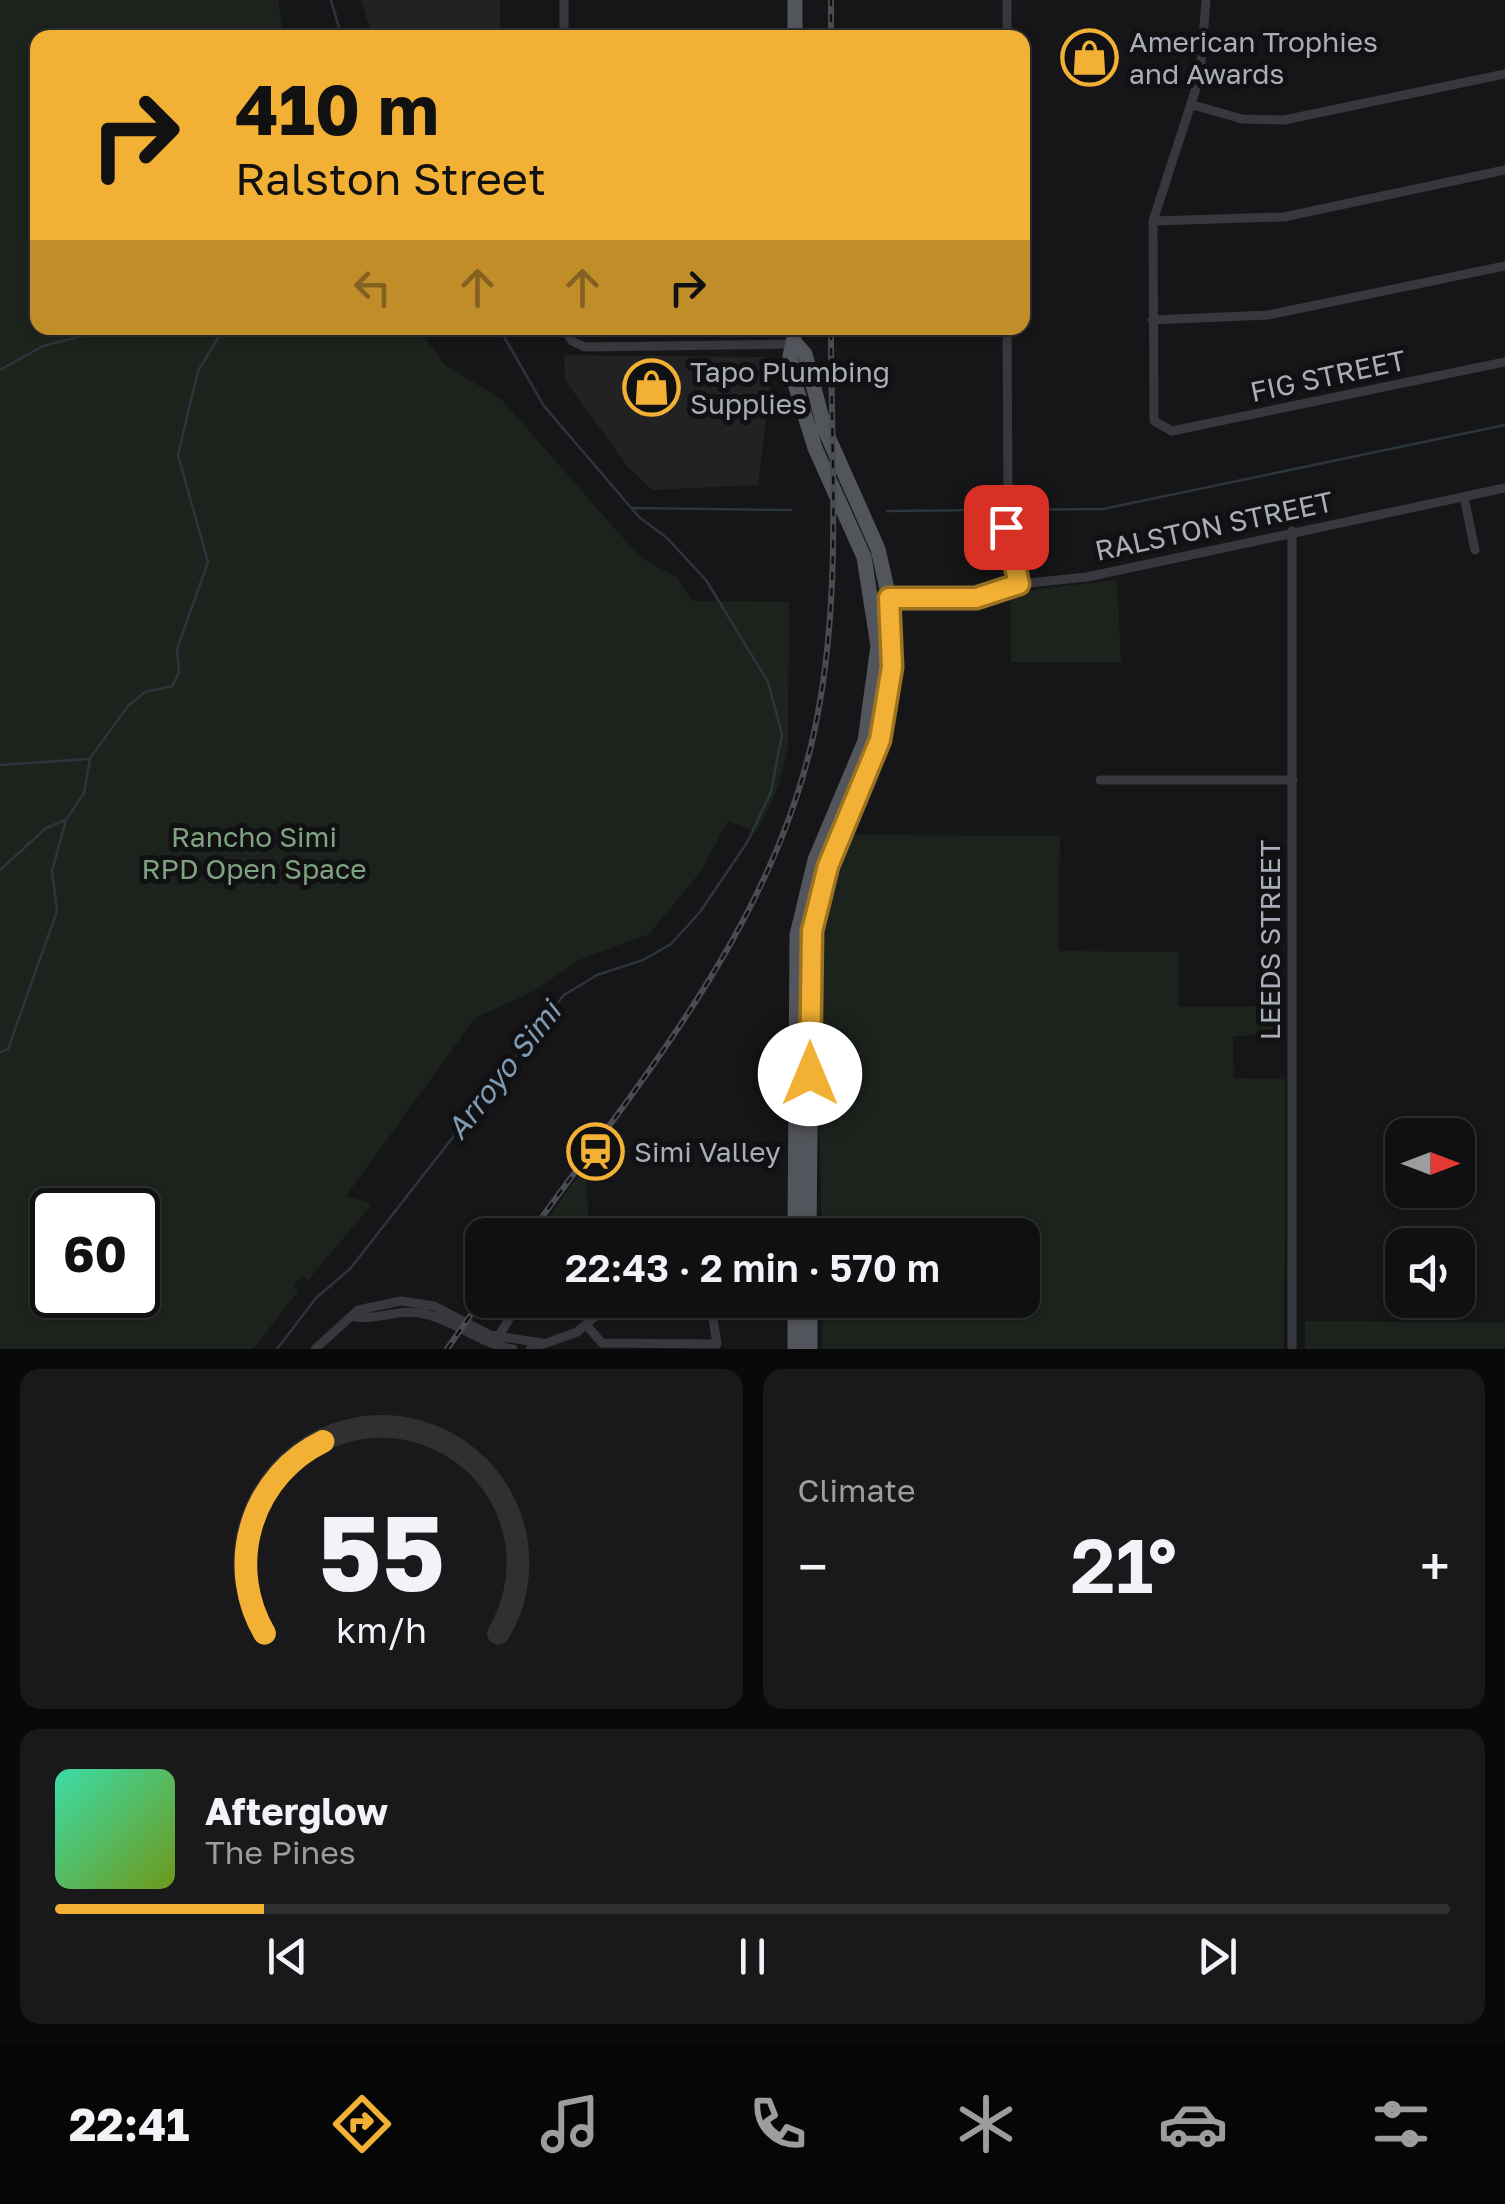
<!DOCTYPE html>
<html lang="en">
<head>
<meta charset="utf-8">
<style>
	:root { --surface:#101012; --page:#19191b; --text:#f1f3f6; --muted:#9c9d9f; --line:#303032; --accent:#f2b134 }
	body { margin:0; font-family:"Golos Text",sans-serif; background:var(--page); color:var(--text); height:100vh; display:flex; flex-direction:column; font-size:38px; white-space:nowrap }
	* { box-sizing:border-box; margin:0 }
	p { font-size:32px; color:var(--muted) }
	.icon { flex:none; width:55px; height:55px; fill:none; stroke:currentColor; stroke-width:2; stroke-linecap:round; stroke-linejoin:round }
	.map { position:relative; height:1349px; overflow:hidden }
	.panel { display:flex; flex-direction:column; gap:20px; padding:20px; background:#09090a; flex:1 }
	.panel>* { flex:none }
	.top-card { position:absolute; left:30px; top:30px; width:1000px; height:305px; border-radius:20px; box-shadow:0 2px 8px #0004,0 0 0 2px var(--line); background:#f2b134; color:#111; overflow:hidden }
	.needle { width:65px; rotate:90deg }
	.controls { position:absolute; left:1385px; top:1118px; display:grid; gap:20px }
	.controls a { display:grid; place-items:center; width:90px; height:90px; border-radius:20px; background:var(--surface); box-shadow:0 2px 8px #0004,0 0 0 2px var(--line); font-size:50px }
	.speed { position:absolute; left:30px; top:1188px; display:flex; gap:20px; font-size:50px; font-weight:700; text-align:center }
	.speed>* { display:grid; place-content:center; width:130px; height:130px; border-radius:50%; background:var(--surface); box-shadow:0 2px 8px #0004,0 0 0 2px var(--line); line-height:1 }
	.speed .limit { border:5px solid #111; border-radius:15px; background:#fff; color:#111 }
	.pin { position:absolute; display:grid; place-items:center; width:85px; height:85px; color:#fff; margin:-42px; border-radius:20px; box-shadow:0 5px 15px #0006 }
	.me { position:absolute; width:110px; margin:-55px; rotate:0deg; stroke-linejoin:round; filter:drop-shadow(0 0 8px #0008) }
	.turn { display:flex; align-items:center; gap:35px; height:210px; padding:0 40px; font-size:45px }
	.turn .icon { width:130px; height:130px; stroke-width:2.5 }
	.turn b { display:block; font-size:70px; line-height:85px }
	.lanes { display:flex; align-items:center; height:95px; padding:0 40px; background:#0003; justify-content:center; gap:50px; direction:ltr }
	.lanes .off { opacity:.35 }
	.big { font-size:75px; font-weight:600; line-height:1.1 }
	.panel .card { flex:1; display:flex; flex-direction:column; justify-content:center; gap:15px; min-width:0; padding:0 35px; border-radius:20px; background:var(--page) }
	.panel .dial { align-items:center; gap:0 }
	.dial svg { height:260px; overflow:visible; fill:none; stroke:var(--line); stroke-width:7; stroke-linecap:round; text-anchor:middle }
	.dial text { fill:var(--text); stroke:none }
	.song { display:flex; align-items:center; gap:30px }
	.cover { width:120px; height:120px; border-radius:15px; background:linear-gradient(135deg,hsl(160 70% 55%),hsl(80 70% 35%)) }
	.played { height:10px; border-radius:5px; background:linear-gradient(90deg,var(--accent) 15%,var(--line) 15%) }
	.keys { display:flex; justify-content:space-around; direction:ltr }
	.heat { display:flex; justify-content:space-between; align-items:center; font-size:55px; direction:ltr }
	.panel .tiles { flex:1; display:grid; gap:20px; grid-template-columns:1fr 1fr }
	.card:last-child { grid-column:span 2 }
	.trip { position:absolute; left:465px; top:1218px; width:575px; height:100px; border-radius:20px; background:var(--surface); box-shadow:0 2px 8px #0004,0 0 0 2px var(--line); font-weight:600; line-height:100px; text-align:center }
	.tabs { display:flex; height:160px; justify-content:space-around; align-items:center; background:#060607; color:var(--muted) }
	.tabs .icon { width:70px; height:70px }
	.tabs .selected { color:var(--accent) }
	.tabs b { font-size:45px; color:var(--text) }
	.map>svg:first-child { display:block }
</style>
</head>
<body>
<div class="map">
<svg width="1505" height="1349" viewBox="0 0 1505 1349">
	<rect width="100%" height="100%" fill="#161618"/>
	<path fill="#222225" d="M 361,0 L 500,0 L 500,36 L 552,37 L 373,37 Z
		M 577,328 L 772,328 L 764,332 L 582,335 Z
		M 564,355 L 766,357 L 773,361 L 758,485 L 652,490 L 627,466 L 565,380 Z"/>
	<path fill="#1c231d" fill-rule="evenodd" d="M 0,0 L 278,0 L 283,37 L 38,38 L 38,328 L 418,328 L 444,364 L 502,400 L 640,557 L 676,577 L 693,601 L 789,602 L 788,747 L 778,788 L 757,832 L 728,821 L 701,871 L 649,934 L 579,960 L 534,991 L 475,1018 L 346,1196 L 372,1204 L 308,1280 L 302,1276 L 293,1285 L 298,1291 L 253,1349 L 0,1349 ZM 52,1210 L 138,1210 L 138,1295 L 52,1295 Z
		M 1117,580 L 1121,662 L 1011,662 L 1010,597 L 1037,589 Z
		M 854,835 L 1060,836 L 1058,951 L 1178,952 L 1178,1007 L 1284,1006 L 1284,1034 L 1233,1036 L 1234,1078 L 1285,1079 L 1284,1349 L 821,1349 L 824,1300 L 1022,1300 L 1022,1235 L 825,1235 L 821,1208 C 821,1086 803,949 854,835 Z
		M 586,1165 L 589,1235 L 548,1235 L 540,1229 Z
		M 1305,1321 L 1505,1323 L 1505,1349 L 1305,1349 Z"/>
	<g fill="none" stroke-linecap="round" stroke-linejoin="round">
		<path stroke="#2c353c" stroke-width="2.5" d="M 331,0 L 342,38
			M 0,370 L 43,346 L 113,328
			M 632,508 L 791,510
			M 887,511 L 1103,509 L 1505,425
			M 0,765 L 88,759
			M 0,870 L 46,828 L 66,820 L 84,793 L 90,758 L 128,706 L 145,692 L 172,686 L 179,673 L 177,649 L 208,562 L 178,455 L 198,371 L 224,328
			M 0,1052 L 8,1049 L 57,911 L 52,871 L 66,820
			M 277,1349 L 316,1298 L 350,1269 L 564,995 L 597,975 L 643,960 L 671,944 L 700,912 L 748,841 L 771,792 L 782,734 L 768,682 L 706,580 L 667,538 L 639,517 L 544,406 L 499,328"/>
		<path stroke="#37383d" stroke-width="9" d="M 1007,0 L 1007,38
			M 1206,0 L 1200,76 L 1153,221 L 1154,421 L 1172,431 L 1505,362
			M 564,38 L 564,0
			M 1193,105 L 1242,119 L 1284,120 L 1505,74
			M 1153,221 L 1284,217 L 1505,170
			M 1152,320 L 1268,315 L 1505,266
			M 564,328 L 572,341 L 585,347 L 793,344
			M 1007,328 L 1008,496
			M 1464,497 L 1475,550
			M 1006,527 L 1019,584
			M 1292,531 L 1292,1349
			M 874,601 L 975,598 L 1019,584 L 1087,577 L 1505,488
			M 1100,780 L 1293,780
			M 678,1235 L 708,1226 L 799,1227
			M 355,1317 C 375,1321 399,1308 425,1314 C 456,1321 480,1344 513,1349
			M 587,1326 L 602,1343 L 717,1344 L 710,1300
			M 498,1337 L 521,1300
			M 315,1349 L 358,1310 L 401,1301 L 434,1306 L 490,1335 L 542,1343
			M 530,1349 L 577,1332 L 614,1300"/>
		<path stroke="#53555c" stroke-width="15" d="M 795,0 L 795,38
			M 796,344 L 805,354 L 825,430 L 878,549 L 889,598 L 892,643 L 880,740 L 828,866 L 812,931 L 809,1235
			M 795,1235 L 797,935 L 815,860 L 865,741 L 878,646 L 864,557 L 815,448 L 795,384 L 790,356 L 796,328
			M 795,1300 L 795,1349
			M 810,1300 L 810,1349"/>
		<defs>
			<path id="rail" d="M 831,38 L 831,0
				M 529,1235 C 640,1081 771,927 813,737 C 843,604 831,463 831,328
				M 447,1349 L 482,1299"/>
		</defs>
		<use href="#rail" stroke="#4a4c52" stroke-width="6"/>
		<use href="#rail" stroke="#111113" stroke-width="2.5" stroke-dasharray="8" stroke-linecap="butt"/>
	</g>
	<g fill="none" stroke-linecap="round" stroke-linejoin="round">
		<defs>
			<path id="route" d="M 810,1074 L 812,931 L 828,866 L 880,740 L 892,667 L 889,598 L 976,598 L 1019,584 L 1006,527"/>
		</defs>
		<use href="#route" stroke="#9d7322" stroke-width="25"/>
		<use href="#route" stroke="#f2b134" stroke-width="18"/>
	</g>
	<defs>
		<symbol id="shop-ring" viewBox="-11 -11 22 22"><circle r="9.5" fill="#111113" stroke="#f2b134" stroke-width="1.5"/><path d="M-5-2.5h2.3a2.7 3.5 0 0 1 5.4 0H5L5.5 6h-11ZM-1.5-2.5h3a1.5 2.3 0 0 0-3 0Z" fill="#f2b134"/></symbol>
		<symbol id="station-ring" viewBox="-11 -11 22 22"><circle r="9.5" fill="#111113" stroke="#f2b134" stroke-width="1.5"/><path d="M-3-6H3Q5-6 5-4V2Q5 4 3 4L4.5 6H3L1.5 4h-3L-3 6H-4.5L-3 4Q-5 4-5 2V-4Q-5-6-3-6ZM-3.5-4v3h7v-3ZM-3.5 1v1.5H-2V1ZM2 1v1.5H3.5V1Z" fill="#f2b134"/></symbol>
	</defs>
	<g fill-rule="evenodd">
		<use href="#shop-ring" x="1058" y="26" width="63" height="63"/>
		<use href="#shop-ring" x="620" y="356" width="63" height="63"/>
		<use href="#station-ring" x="564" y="1120" width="63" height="63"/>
	</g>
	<g text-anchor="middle" stroke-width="10" stroke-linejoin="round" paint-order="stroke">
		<g font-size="28" fill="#a8adb8" stroke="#111113" text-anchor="start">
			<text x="1129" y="52">American Trophies<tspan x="1129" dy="32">and Awards</tspan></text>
			<text x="690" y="382">Tapo Plumbing<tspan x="690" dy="32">Supplies</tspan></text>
			<text x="634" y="1162">Simi Valley</text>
		</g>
		<g font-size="28" fill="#a8adb8" stroke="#111113">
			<text transform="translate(1328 376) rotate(-12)" y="10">FIG STREET</text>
			<text transform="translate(1214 526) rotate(-12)" y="10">RALSTON STREET</text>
			<text transform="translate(1270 940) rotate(-90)" y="10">LEEDS STREET</text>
		</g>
		<g font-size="28" fill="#7fa381" stroke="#111113">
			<text x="254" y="847">Rancho Simi<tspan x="254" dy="32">RPD Open Space</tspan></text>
		</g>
		<g font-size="30" font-style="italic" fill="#7f9bb3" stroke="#111113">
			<text transform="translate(504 1071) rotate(-52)" y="10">Arroyo Simi</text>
		</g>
	</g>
</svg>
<div class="controls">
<a><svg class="needle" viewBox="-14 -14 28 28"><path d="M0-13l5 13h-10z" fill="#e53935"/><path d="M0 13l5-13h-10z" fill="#9c9d9f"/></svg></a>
<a><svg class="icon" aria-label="sound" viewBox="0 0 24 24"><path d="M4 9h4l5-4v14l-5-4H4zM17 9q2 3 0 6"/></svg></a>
</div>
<div class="speed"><div class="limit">60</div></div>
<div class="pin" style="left:1006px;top:527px;background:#d93025"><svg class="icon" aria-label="arrive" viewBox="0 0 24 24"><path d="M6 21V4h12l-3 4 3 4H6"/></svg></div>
<svg class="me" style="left:810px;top:1074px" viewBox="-20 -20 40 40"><circle r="19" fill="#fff"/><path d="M0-13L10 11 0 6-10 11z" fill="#f2b134"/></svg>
<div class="trip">22:43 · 2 min · 570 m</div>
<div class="top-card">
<div class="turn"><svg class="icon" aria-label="right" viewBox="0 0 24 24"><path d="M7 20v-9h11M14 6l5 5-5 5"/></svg><div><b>410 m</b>Ralston Street</div></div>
<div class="lanes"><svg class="icon off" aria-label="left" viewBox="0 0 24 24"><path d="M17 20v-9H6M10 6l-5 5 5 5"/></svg><svg class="icon off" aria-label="ahead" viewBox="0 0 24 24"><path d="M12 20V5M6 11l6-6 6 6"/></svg><svg class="icon off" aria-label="ahead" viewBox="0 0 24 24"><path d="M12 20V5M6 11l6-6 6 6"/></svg><svg class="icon" aria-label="right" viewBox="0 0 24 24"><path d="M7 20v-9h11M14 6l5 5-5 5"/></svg></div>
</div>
</div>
<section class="panel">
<div class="tiles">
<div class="card dial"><svg viewBox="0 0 100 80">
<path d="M14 69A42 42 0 1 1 86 69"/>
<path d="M14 69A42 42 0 0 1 32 10" stroke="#f2b134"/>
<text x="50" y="56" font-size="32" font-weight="700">55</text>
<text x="50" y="72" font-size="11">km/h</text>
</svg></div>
<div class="card"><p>Climate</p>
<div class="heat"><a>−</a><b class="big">21°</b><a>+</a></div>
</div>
<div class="card">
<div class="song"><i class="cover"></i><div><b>Afterglow</b><p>The Pines</p></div></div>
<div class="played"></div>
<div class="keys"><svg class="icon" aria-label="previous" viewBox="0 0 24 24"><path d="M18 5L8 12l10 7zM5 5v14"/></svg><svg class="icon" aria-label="pause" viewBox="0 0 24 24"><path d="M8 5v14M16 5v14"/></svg><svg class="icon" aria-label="next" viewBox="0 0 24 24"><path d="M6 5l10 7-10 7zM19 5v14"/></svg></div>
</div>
</div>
</section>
<nav class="tabs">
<b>22:41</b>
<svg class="icon selected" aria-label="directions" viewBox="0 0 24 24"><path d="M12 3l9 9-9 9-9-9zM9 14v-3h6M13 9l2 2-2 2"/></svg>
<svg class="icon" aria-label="music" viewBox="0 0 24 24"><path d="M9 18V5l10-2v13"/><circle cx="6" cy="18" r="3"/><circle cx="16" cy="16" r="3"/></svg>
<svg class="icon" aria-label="phone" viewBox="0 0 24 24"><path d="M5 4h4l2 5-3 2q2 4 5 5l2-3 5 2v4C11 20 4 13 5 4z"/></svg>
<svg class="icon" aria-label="climate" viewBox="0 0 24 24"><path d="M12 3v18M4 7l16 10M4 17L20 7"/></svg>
<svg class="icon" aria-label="car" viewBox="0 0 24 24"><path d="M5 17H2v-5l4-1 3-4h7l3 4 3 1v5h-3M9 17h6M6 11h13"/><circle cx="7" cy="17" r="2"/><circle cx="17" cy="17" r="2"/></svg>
<svg class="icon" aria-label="filters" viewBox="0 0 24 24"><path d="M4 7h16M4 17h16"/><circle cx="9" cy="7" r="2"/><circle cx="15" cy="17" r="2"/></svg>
</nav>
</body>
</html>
